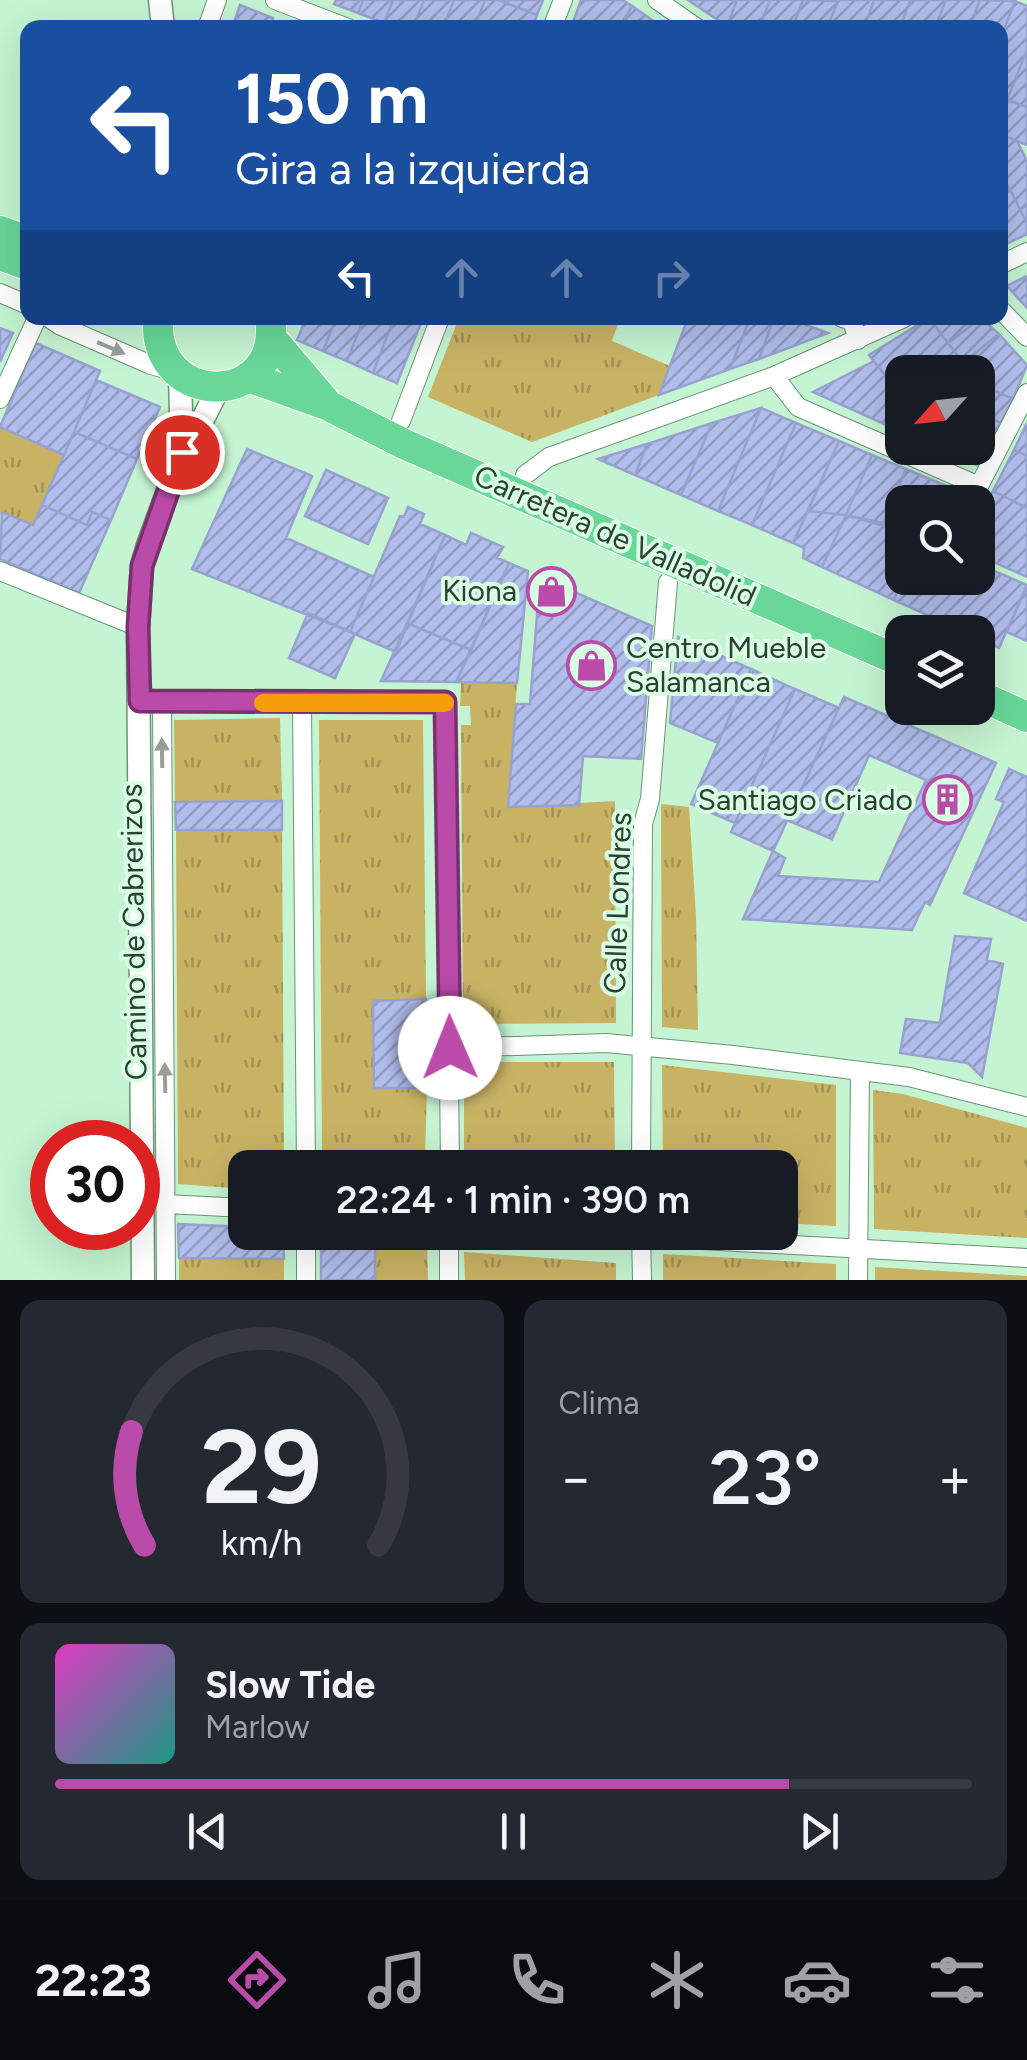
<!DOCTYPE html>
<html lang="es">
<head>
<meta charset="utf-8">
<style>
	:root { --surface:#171b24; --page:#242831; --text:#f1f3f6; --muted:#9ea1a6; --line:#363941; --accent:#ba4ba9 }
	body { margin:0; font-family:Figtree,sans-serif; background:var(--page); color:var(--text); height:100vh; display:flex; flex-direction:column; font-size:38px; white-space:nowrap }
	* { box-sizing:border-box; margin:0 }
	p { font-size:32px; color:var(--muted) }
	.icon { flex:none; width:55px; height:55px; fill:none; stroke:currentColor; stroke-width:2; stroke-linecap:round; stroke-linejoin:round }
	.map { position:relative; height:1280px; overflow:hidden }
	.panel { display:flex; flex-direction:column; gap:20px; padding:20px; background:#0d0f14; flex:1 }
	.panel>* { flex:none }
	.top-card { position:absolute; left:20px; top:20px; width:988px; height:305px; border-radius:20px; box-shadow:0 10px 40px #0002; background:#1a4fa0; color:#fff; overflow:hidden }
	.needle { width:65px; rotate:243deg }
	.tools { position:absolute; left:885px; top:355px; display:grid; gap:20px }
	.tools a { display:grid; place-items:center; width:110px; height:110px; border-radius:20px; background:var(--surface); box-shadow:0 10px 40px #0002; font-size:50px }
	.speed { position:absolute; left:30px; top:1120px; display:flex; gap:20px; font-size:50px; font-weight:700; text-align:center }
	.speed>* { display:grid; place-content:center; width:130px; height:130px; border-radius:50%; background:var(--surface); box-shadow:0 10px 40px #0002; line-height:1 }
	.speed .limit { border:15px solid #d22; background:#fff; color:#111 }
	.pin { position:absolute; display:grid; place-items:center; width:85px; height:85px; color:#fff; margin:-42px; border:5px solid #fff; border-radius:50%; box-shadow:0 2px 10px #0007 }
	.me { position:absolute; width:110px; margin:-55px; rotate:359deg; stroke-linejoin:round; filter:drop-shadow(0 0 8px #0008) }
	.turn { display:flex; align-items:center; gap:35px; height:210px; padding:0 50px; font-size:45px }
	.turn .icon { width:130px; height:130px; stroke-width:2.5 }
	.turn b { display:block; font-size:70px; line-height:85px }
	.lanes { display:flex; align-items:center; height:95px; padding:0 50px; background:#0003; justify-content:center; gap:50px; direction:ltr }
	.lanes .off { opacity:.35 }
	.big { font-size:75px; font-weight:600; line-height:1.1 }
	.panel .card { flex:1; display:flex; flex-direction:column; justify-content:center; gap:15px; min-width:0; padding:0 35px; border-radius:20px; background:var(--page) }
	.panel .dial { align-items:center; gap:0 }
	.dial svg { height:260px; overflow:visible; fill:none; stroke:var(--line); stroke-width:7; stroke-linecap:round; text-anchor:middle }
	.dial text { fill:var(--text); stroke:none }
	.song { display:flex; align-items:center; gap:30px }
	.cover { width:120px; height:120px; border-radius:15px; background:linear-gradient(135deg,hsl(310 70% 55%),hsl(170 70% 35%)) }
	.played { height:10px; border-radius:5px; background:linear-gradient(90deg,var(--accent) 80%,var(--line) 80%) }
	.keys { display:flex; justify-content:space-around; direction:ltr }
	.heat { display:flex; justify-content:space-between; align-items:center; font-size:55px; direction:ltr }
	.panel .tiles { flex:1; display:grid; gap:20px; grid-template-columns:1fr 1fr }
	.card:last-child { grid-column:span 2 }
	.trip { position:absolute; left:228px; top:1150px; width:570px; height:100px; border-radius:20px; background:var(--surface); box-shadow:0 10px 40px #0002; font-weight:600; line-height:100px; text-align:center }
	.tabs { display:flex; height:160px; justify-content:space-around; align-items:center; background:#090b0e; color:var(--muted) }
	.tabs .icon { width:70px; height:70px }
	.tabs .active { color:var(--accent) }
	.tabs b { font-size:45px; color:var(--text) }
	.map>svg:first-child { display:block }
</style>
</head>
<body>
<div class="map">
<svg width="1027" height="1280" viewBox="0 0 1027 1280">
	<defs>
		<pattern id="grass-tufts" width="24" height="20" patternUnits="userSpaceOnUse" patternTransform="scale(2.5)"><rect width="24" height="20" fill="#c8b264"/><path d="M3 7l-1-3M5 7V3M7 7l1-3M15 17l-1-3M17 17v-4M19 17l1-3" fill="none" stroke="#a39253"/></pattern>
		<pattern id="building-hatch" width="6" height="6" patternUnits="userSpaceOnUse" patternTransform="scale(2.5)"><rect width="6" height="6" fill="#b1bdec"/><path d="M-1 1l2-2M0 6l6-6M5 7l2-2" fill="none" stroke="#909bc0"/></pattern>
	</defs>
	<rect width="100%" height="100%" fill="#c4f4d1"/>
	<path fill="url(#grass-tufts)" d="M 459,318 L 620,318 L 612,341 L 670,366 L 659,395 L 532,442 L 428,397 Z
		M 0,427 L 64,455 L 33,525 L 2,512 L 0,515 Z
		M 461,682 L 517,683 L 508,807 L 615,801 L 616,1023 L 463,1024 L 461,725 L 471,725 L 470,706 L 460,706 Z
		M 280,718 L 282,801 L 175,802 L 174,720 Z
		M 319,720 L 423,720 L 426,999 L 373,1002 L 374,1088 L 427,1088 L 425,1158 L 322,1157 Z
		M 661,804 L 689,807 L 696,916 L 698,1030 L 662,1027 Z
		M 282,830 L 284,1167 L 245,1168 L 245,1189 L 178,1184 L 176,831 Z
		M 464,1062 L 614,1062 L 615,1167 L 464,1167 Z
		M 662,1065 L 836,1085 L 836,1226 L 780,1223 L 780,1168 L 663,1167 Z
		M 873,1090 L 903,1094 L 1027,1128 L 1027,1238 L 874,1229 Z
		M 375,1235 L 427,1238 L 428,1280 L 375,1280 Z
		M 464,1252 L 616,1263 L 616,1280 L 465,1280 Z
		M 663,1254 L 836,1264 L 836,1280 L 663,1280 Z
		M 179,1258 L 284,1259 L 284,1280 L 179,1280 Z
		M 875,1267 L 1027,1276 L 1027,1280 L 875,1280 Z"/>
	<path fill="url(#building-hatch)" stroke="#97a2d0" stroke-width="2.5" d="M 336,0 L 363,0 L 358,13 L 334,4 Z
		M 363,0 L 393,0 L 384,23 L 358,13 Z
		M 393,0 L 424,0 L 413,28 L 396,28 L 384,23 Z
		M 424,0 L 454,0 L 443,28 L 413,28 Z
		M 454,0 L 485,0 L 474,28 L 443,28 Z
		M 485,0 L 498,0 L 537,15 L 532,28 L 474,28 Z
		M 498,0 L 543,0 L 537,15 Z
		M 581,0 L 623,0 L 632,6 L 619,28 L 571,28 Z
		M 688,0 L 737,0 L 727,26 Z
		M 737,0 L 770,0 L 759,28 L 727,26 Z
		M 770,0 L 803,0 L 792,28 L 759,28 Z
		M 803,0 L 838,1 L 827,28 L 792,28 Z
		M 838,0 L 874,0 L 864,28 L 841,28 L 829,23 Z
		M 874,0 L 910,0 L 900,28 L 864,28 Z
		M 910,0 L 946,0 L 935,28 L 900,28 Z
		M 946,0 L 980,0 L 969,28 L 935,28 Z
		M 980,0 L 1015,1 L 1000,40 L 1000,28 L 969,28 Z
		M 1015,1 L 1027,6 L 1027,50 L 1007,100 L 1000,97 L 1000,40 Z
		M 240,5 L 273,18 L 270,28 L 232,28 Z
		M 632,6 L 655,22 L 651,28 L 619,28 Z
		M 1027,50 L 1027,107 L 1007,100 Z
		M 1000,97 L 1027,107 L 1027,145 L 1000,134 Z
		M 1000,134 L 1017,141 L 1027,161 L 1027,223 L 1000,170 Z
		M 1000,170 L 1027,223 L 1027,234 L 1004,245 L 1000,237 Z
		M 1027,276 L 1027,308 L 1007,286 Z
		M 306,318 L 336,318 L 323,351 L 297,340 Z
		M 336,318 L 364,318 L 347,361 L 323,351 Z
		M 364,318 L 394,318 L 373,373 L 347,361 Z
		M 394,318 L 423,318 L 397,383 L 373,373 Z
		M 688,318 L 750,318 L 730,369 L 659,395 Z
		M 750,318 L 774,318 L 759,359 L 730,369 Z
		M 774,318 L 787,318 L 828,333 L 759,359 Z
		M 929,318 L 981,318 L 948,343 Z
		M 929,318 L 963,363 L 950,372 L 902,372 L 902,397 L 869,355 Z
		M 981,318 L 999,334 L 963,363 L 948,343 Z
		M 0,328 L 13,333 L 0,362 Z
		M 999,334 L 1027,365 L 1013,399 L 978,384 L 978,372 L 951,372 Z
		M 36,343 L 100,371 L 64,455 L 0,427 Z
		M 874,361 L 902,397 L 902,432 L 813,392 Z
		M 96,380 L 160,407 L 137,459 L 74,432 Z
		M 978,384 L 1013,399 L 1001,423 L 978,413 Z
		M 761,408 L 796,423 L 752,525 L 718,511 Z
		M 761,408 L 718,511 L 681,495 L 712,423 Z
		M 978,413 L 1001,423 L 979,466 L 938,448 L 978,448 Z
		M 712,423 L 681,495 L 635,475 L 647,444 Z
		M 796,423 L 839,441 L 793,543 L 752,525 Z
		M 1027,423 L 1027,456 L 1014,450 Z
		M 74,432 L 137,459 L 111,520 L 92,512 L 87,525 L 42,505 Z
		M 839,441 L 872,455 L 846,515 L 808,511 Z
		M 647,444 L 635,475 L 598,459 Z
		M 247,449 L 312,476 L 286,538 L 374,577 L 350,632 L 192,569 Z
		M 1014,450 L 1027,456 L 1027,508 L 993,491 Z
		M 872,455 L 906,469 L 883,523 L 846,515 Z
		M 906,469 L 975,498 L 973,502 L 902,502 L 902,529 L 883,523 Z
		M 326,470 L 388,498 L 368,544 L 305,516 Z
		M 993,491 L 1027,508 L 1027,577 L 978,555 L 978,502 L 973,502 L 975,498 L 987,503 Z
		M 42,505 L 87,525 L 92,512 L 111,520 L 79,593 L 0,559 L 2,512 L 33,525 Z
		M 408,507 L 424,514 L 420,524 L 445,535 L 396,652 L 350,632 L 400,516 L 404,517 Z
		M 808,511 L 846,515 L 822,567 L 803,558 L 804,548 L 793,543 Z
		M 846,515 L 902,531 L 903,578 L 894,600 L 822,567 Z
		M 471,533 L 503,547 L 497,558 L 509,563 L 471,650 L 407,623 L 445,535 L 466,545 Z
		M 509,563 L 528,571 L 517,683 L 456,682 Z
		M 978,564 L 1027,585 L 999,648 L 978,638 L 978,632 L 965,632 L 894,600 L 903,578 L 978,578 Z
		M 540,577 L 652,626 L 641,759 L 583,756 L 579,805 L 508,807 L 516,704 L 530,704 Z
		M 1027,585 L 1027,641 L 1007,632 Z
		M 308,613 L 355,634 L 335,678 L 289,658 Z
		M 407,623 L 471,650 L 456,682 L 381,681 Z
		M 678,637 L 751,669 L 718,743 L 670,723 Z
		M 751,669 L 795,689 L 735,823 L 691,804 Z
		M 795,689 L 839,708 L 773,851 L 731,832 Z
		M 844,697 L 996,763 L 930,905 L 925,902 L 912,930 L 743,919 L 773,851 L 785,858 L 778,876 L 879,882 L 926,780 L 869,755 L 832,839 L 787,820 Z
		M 1009,769 L 1027,777 L 1027,921 L 964,893 L 1004,802 L 996,799 Z
		M 282,801 L 282,830 L 176,830 L 175,802 Z
		M 955,936 L 991,939 L 987,960 L 1003,964 L 982,1077 L 968,1063 L 900,1053 L 906,1019 L 940,1023 Z
		M 426,999 L 427,1088 L 374,1088 L 373,1001 Z
		M 322,1157 L 425,1158 L 425,1168 L 322,1168 Z
		M 178,1224 L 245,1227 L 245,1232 L 283,1232 L 284,1259 L 179,1258 Z
		M 321,1234 L 375,1235 L 375,1280 L 321,1280 Z"/>
	<g fill="none" stroke-linecap="round" stroke-linejoin="round">
		<defs>
			<path id="minor" d="M 275,0 L 348,28
				M 657,0 L 697,28
				M 207,28 L 217,0
				M 552,28 L 563,0
				M 1000,265 L 1027,252
				M 0,293 L 28,305
				M 1000,309 L 1027,337
				M 49,318 L 59,325 L 151,365 L 175,372
				M 842,318 L 852,321 L 858,340
				M 774,376 L 798,407 L 979,486 L 1027,393
				M 0,399 L 37,318
				M 401,421 L 440,318
				M 525,475 L 549,457 L 774,376 L 904,318
				M 0,571 L 138,627
				M 139,701 L 445,703 L 450,1168
				M 162,703 L 166,1280
				M 302,703 L 306,1168
				M 450,1048 L 606,1043 L 733,1055 L 909,1077 L 1027,1107
				M 641,1168 L 643,824 L 650,799 L 668,582
				M 166,1204 L 245,1208
				M 449,1232 L 449,1280
				M 558,1232 L 1027,1258
				M 641,1232 L 642,1280
				M 306,1280 L 306,1232
				M 858,1280 L 860,1071"/>
			<path id="tertiary" d="M 160,0 L 163,28
				M 180,376 L 182,452
				M 143,1280 L 138,627 L 142,566 L 148,545 L 182,452 L 198,429 L 219,387"/>
			<path id="trunk" d="M 0,231 L 28,241
				M 0,255 L 28,265
				M 158,318 C 152,411 284,408 270,318
				M 272,339 L 325,401
				M 248,377 L 329,406 L 404,444 L 902,662
				M 978,695 L 1027,717"/>
		</defs>
		<use href="#minor" stroke="#689576" stroke-width="20"/>
		<use href="#tertiary" stroke="#689576" stroke-width="25"/>
		<use href="#trunk" stroke="#fff" stroke-width="32"/>
		<use href="#minor" stroke="#fff" stroke-width="18"/>
		<use href="#tertiary" stroke="#fff" stroke-width="22"/>
		<use href="#trunk" stroke="#68d797" stroke-width="30"/>
	</g>
	<defs><path id="oneway-solid" d="M-6-.8H1V-3.2L6.5 0L1 3.2V.8H-6Z" transform="scale(2.5)"/></defs>
	<g fill="#96a099">
		<use href="#oneway-solid" transform="translate(111 348) rotate(23)"/>
		<use href="#oneway-solid" transform="translate(162 753) rotate(-91)"/>
		<use href="#oneway-solid" transform="translate(165 1078) rotate(-91)"/>
	</g>
	<g fill="none" stroke-linecap="round" stroke-linejoin="round">
		<defs>
			<path id="route" d="M 182,452 L 142,566 L 138,627 L 140,701 L 445,702 L 450,1048"/>
		</defs>
		<use href="#route" stroke="#79316e" stroke-width="25"/>
		<use href="#route" stroke="#ba4ba9" stroke-width="18"/>
		<path stroke="#f59e0b" stroke-width="18" d="M 263,703 L 445,703"/>
	</g>
	<defs>
		<symbol id="shop-ring" viewBox="-11 -11 22 22"><circle r="9.5" fill="#d8fee3" stroke="#ba4ba9" stroke-width="1.5"/><path d="M-5-2.5h2.3a2.7 3.5 0 0 1 5.4 0H5L5.5 6h-11ZM-1.5-2.5h3a1.5 2.3 0 0 0-3 0Z" fill="#ba4ba9"/></symbol>
		<symbol id="building-ring" viewBox="-11 -11 22 22"><circle r="9.5" fill="#d8fee3" stroke="#ba4ba9" stroke-width="1.5"/><path d="M-4-6H4V6H1V3H-1V6H-4ZM-2.5-4.3h1.7v1.8h-1.7ZM.8-4.3h1.7v1.8H.8ZM-2.5-1h1.7V.8h-1.7ZM.8-1h1.7V.8H.8Z" fill="#ba4ba9"/></symbol>
	</defs>
	<g fill-rule="evenodd">
		<use href="#shop-ring" x="524" y="564" width="55" height="55"/>
		<use href="#shop-ring" x="564" y="638" width="55" height="55"/>
		<use href="#building-ring" x="920" y="772" width="55" height="55"/>
	</g>
	<g text-anchor="middle" stroke-width="8" stroke-linejoin="round" paint-order="stroke">
		<g font-size="30" fill="#2d4033" stroke="#d8fee3">
			<text transform="translate(615 536) rotate(24)" y="10">Carretera de Valladolid</text>
			<text transform="translate(618 903) rotate(-88)" y="10">Calle Londres</text>
			<text transform="translate(134 932) rotate(-91)" y="10">Camino de Cabrerizos</text>
		</g>
		<g font-size="30" fill="#2d4033" stroke="#d8fee3" text-anchor="end">
			<text x="517" y="601">Kiona</text>
			<text x="626" y="658" text-anchor="start">Centro Mueble<tspan x="626" dy="34">Salamanca</tspan></text>
			<text x="913" y="810">Santiago Criado</text>
		</g>
	</g>
</svg>
<div class="tools">
<a><svg class="needle" viewBox="-14 -14 28 28"><path d="M0-13l5 13h-10z" fill="#e53935"/><path d="M0 13l5-13h-10z" fill="#9ea1a6"/></svg></a>
<a><svg class="icon" aria-label="search" viewBox="0 0 24 24"><circle cx="10" cy="10" r="6"/><path d="M15 15l6 6"/></svg></a>
<a><svg class="icon" aria-label="layers" viewBox="0 0 24 24"><path d="M12 4l9 5-9 5-9-5zM3 14l9 5 9-5"/></svg></a>
</div>
<div class="speed"><div class="limit">30</div></div>
<div class="pin" style="left:182px;top:452px;background:#d93025"><svg class="icon" aria-label="arrive" viewBox="0 0 24 24"><path d="M6 21V4h12l-3 4 3 4H6"/></svg></div>
<svg class="me" style="left:450px;top:1048px" viewBox="-20 -20 40 40"><circle r="19" fill="#fff"/><path d="M0-13L10 11 0 6-10 11z" fill="#ba4ba9"/></svg>
<div class="trip">22:24 · 1 min · 390 m</div>
<div class="top-card">
<div class="turn"><svg class="icon" aria-label="left" viewBox="0 0 24 24"><path d="M17 20v-9H6M10 6l-5 5 5 5"/></svg><div><b>150 m</b>Gira a la izquierda</div></div>
<div class="lanes"><svg class="icon" aria-label="left" viewBox="0 0 24 24"><path d="M17 20v-9H6M10 6l-5 5 5 5"/></svg><svg class="icon off" aria-label="ahead" viewBox="0 0 24 24"><path d="M12 20V5M6 11l6-6 6 6"/></svg><svg class="icon off" aria-label="ahead" viewBox="0 0 24 24"><path d="M12 20V5M6 11l6-6 6 6"/></svg><svg class="icon off" aria-label="right" viewBox="0 0 24 24"><path d="M7 20v-9h11M14 6l5 5-5 5"/></svg></div>
</div>
</div>
<section class="panel">
<div class="tiles">
<div class="card dial"><svg viewBox="0 0 100 80">
<path d="M14 69A42 42 0 1 1 86 69"/>
<path d="M14 69A42 42 0 0 1 10 34" stroke="#ba4ba9"/>
<text x="50" y="56" font-size="32" font-weight="700">29</text>
<text x="50" y="72" font-size="11">km/h</text>
</svg></div>
<div class="card"><p>Clima</p>
<div class="heat"><a>−</a><b class="big">23°</b><a>+</a></div>
</div>
<div class="card">
<div class="song"><i class="cover"></i><div><b>Slow Tide</b><p>Marlow</p></div></div>
<div class="played"></div>
<div class="keys"><svg class="icon" aria-label="previous" viewBox="0 0 24 24"><path d="M18 5L8 12l10 7zM5 5v14"/></svg><svg class="icon" aria-label="pause" viewBox="0 0 24 24"><path d="M8 5v14M16 5v14"/></svg><svg class="icon" aria-label="next" viewBox="0 0 24 24"><path d="M6 5l10 7-10 7zM19 5v14"/></svg></div>
</div>
</div>
</section>
<nav class="tabs">
<b>22:23</b>
<svg class="icon active" aria-label="directions" viewBox="0 0 24 24"><path d="M12 3l9 9-9 9-9-9zM9 14v-3h6M13 9l2 2-2 2"/></svg>
<svg class="icon" aria-label="music" viewBox="0 0 24 24"><path d="M9 18V5l10-2v13"/><circle cx="6" cy="18" r="3"/><circle cx="16" cy="16" r="3"/></svg>
<svg class="icon" aria-label="phone" viewBox="0 0 24 24"><path d="M5 4h4l2 5-3 2q2 4 5 5l2-3 5 2v4C11 20 4 13 5 4z"/></svg>
<svg class="icon" aria-label="climate" viewBox="0 0 24 24"><path d="M12 3v18M4 7l16 10M4 17L20 7"/></svg>
<svg class="icon" aria-label="car" viewBox="0 0 24 24"><path d="M5 17H2v-5l4-1 3-4h7l3 4 3 1v5h-3M9 17h6M6 11h13"/><circle cx="7" cy="17" r="2"/><circle cx="17" cy="17" r="2"/></svg>
<svg class="icon" aria-label="filters" viewBox="0 0 24 24"><path d="M4 7h16M4 17h16"/><circle cx="9" cy="7" r="2"/><circle cx="15" cy="17" r="2"/></svg>
</nav>
</body>
</html>
